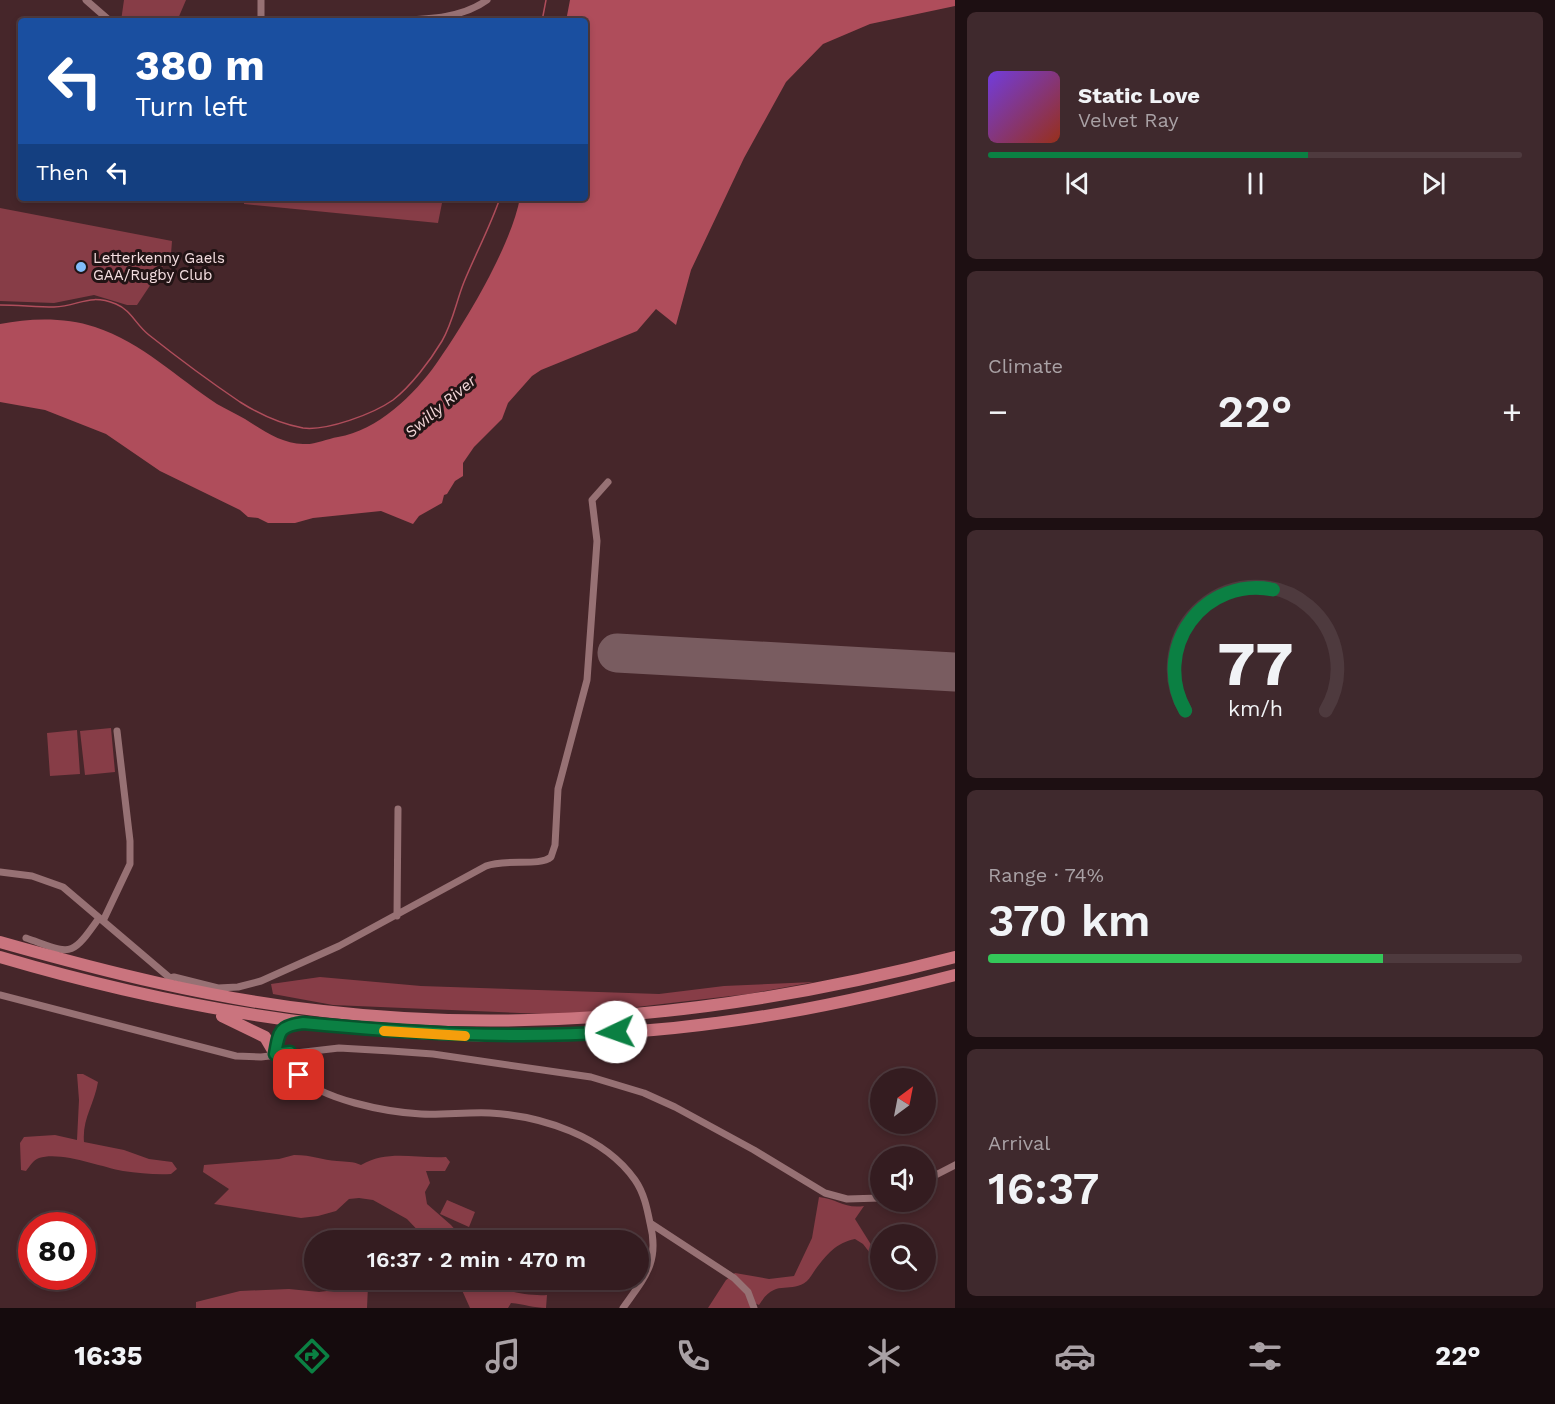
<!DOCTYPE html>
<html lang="en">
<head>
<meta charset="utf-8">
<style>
	:root { --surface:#341c20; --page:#3f292d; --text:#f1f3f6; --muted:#a9a1a5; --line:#4e3a3e; --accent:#0b8043 }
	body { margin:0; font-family:"Work Sans",sans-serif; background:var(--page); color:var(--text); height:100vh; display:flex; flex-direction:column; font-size:22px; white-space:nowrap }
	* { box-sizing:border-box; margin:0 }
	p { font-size:20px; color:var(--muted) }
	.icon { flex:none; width:33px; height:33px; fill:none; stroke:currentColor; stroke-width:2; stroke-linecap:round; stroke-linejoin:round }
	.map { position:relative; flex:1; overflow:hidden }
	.drawer { display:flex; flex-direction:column; gap:12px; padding:12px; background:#1d0f12; width:600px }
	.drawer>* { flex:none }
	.guide { position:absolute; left:18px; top:18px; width:570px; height:183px; border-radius:6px; box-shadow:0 3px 9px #0003,0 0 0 2px var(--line); background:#1a4fa0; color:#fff; overflow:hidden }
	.needle { width:39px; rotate:32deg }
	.tools { position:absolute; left:870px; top:1068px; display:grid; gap:12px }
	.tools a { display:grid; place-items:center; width:66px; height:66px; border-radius:50%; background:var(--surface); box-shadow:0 3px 9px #0003,0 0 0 2px var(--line); font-size:30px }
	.speed { position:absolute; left:18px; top:1212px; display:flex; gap:12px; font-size:30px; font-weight:700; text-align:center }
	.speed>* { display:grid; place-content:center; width:78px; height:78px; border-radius:50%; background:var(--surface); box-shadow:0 3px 9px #0003,0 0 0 2px var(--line); line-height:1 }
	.speed .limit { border:9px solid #d22; background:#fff; color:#111 }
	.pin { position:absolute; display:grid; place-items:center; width:51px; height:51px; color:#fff; margin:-26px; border-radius:12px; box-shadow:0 3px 9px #0006 }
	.me { position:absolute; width:66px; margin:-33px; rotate:267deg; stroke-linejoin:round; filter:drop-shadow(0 0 4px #0008) }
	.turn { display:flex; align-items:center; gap:21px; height:126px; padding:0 18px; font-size:27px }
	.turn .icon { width:78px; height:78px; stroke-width:2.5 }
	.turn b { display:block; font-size:42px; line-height:51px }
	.then { display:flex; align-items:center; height:57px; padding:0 18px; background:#0003; gap:12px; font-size:22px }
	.big { font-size:45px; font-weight:600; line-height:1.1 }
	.drawer .card { flex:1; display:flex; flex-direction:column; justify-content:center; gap:9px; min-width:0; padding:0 21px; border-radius:9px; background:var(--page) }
	.drawer .dial { align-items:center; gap:0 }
	.dial svg { height:156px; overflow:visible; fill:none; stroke:var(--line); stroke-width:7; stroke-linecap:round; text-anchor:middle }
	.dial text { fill:var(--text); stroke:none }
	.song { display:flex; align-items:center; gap:18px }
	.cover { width:72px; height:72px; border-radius:9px; background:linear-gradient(135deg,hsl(260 70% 55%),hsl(10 70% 35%)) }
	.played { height:6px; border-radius:3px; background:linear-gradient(90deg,var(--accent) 60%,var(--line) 60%) }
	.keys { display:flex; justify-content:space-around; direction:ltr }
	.heat { display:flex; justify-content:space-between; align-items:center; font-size:33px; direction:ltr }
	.charge { height:9px; border-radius:4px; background:linear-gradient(90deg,#34c759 74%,var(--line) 0) }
	.trip { position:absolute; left:304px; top:1230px; width:345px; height:60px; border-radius:30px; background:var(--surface); box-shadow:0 3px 9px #0003,0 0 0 2px var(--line); font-weight:600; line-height:60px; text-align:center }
	.dock { display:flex; height:96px; justify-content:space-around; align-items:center; background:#150b0d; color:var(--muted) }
	.dock .icon { width:42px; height:42px }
	.dock .on { color:var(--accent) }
	.dock b { font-size:27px; color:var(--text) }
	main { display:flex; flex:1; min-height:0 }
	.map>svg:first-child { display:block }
</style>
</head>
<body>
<main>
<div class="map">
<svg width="955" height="1308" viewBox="0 0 955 1308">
	<rect width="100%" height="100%" fill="#46262a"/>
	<path fill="#873d47" d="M 124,0 L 186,0 L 177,21 L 121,21 Z
		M 244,198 L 443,198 L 438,223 L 244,204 Z
		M 0,208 L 172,241 L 171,254 L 137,305 L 127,305 L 94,295 L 54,303 L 0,301 Z
		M 111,728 L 115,772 L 85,775 L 80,731 Z
		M 77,730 L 80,774 L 50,776 L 47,733 Z
		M 320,977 L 421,986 L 659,994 L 724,986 L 814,982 L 748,994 L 568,1015 L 333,1005 L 273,994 L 271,984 Z
		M 77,1074 L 83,1074 L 98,1082 C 94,1105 82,1119 84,1142 L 124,1150 L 149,1159 L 172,1162 L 177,1169 L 171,1174 C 155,1175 139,1173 123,1171 C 101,1167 61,1151 39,1158 C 33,1160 30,1166 26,1171 L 21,1170 L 20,1143 L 24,1137 L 55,1135 L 77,1140 L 79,1100 Z
		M 294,1155 C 313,1155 322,1160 337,1161 C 347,1162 352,1161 361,1165 C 388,1149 416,1159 446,1157 L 450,1162 L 445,1171 L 426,1171 L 430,1183 L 425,1192 L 427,1204 L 451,1225 L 464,1240 L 427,1240 L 407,1219 L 373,1200 L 359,1198 L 349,1199 L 336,1211 L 318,1216 L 301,1218 L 214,1204 L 229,1189 L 203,1172 L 204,1165 L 279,1159 Z
		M 819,1197 C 838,1199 844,1209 864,1206 L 855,1219 L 880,1259 L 880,1266 L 863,1244 L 855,1239 C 836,1243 827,1254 815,1270 C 813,1273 810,1278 807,1281 C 790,1295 776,1277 759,1305 L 750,1301 L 750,1308 L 708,1308 L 726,1280 L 735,1273 L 769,1279 L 794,1276 L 812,1238 Z
		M 447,1200 L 475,1212 L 469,1227 L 440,1214 Z
		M 448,1280 L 492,1280 C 501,1293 531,1296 547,1295 L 546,1308 C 534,1308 524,1304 511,1303 L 508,1308 L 470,1308 L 461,1288 Z
		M 368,1286 L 367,1308 L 196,1308 L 196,1302 L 240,1291 L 289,1289 L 319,1292 Z"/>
	<path fill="#af4d5b" d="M 570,0 L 955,0 L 955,6 L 870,24 L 823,44 L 786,82 L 744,158 L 691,270 L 676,325 L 656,309 L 637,331 L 541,370 L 532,376 L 508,403 L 502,419 L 474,447 L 463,463 L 463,476 L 455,481 L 447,494 L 444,495 L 442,503 L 419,516 L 413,524 L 381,511 L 313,518 L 295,523 L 268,523 L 258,518 L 248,517 L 240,510 L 160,471 L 106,434 L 45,410 L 0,402 L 0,324 C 30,318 65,317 95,327 C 143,343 176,377 217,404 C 226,409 236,414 245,419 C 262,430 282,444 303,444 C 315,445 326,439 338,437 C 377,431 415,394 436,364 C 465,323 511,246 520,198 L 585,198 L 585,21 L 566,21 Z"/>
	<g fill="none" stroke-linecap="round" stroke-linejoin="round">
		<path stroke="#af4d5b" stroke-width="1.5" d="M 542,21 L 546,0
			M 0,305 C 18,305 36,307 54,307 C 80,306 88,293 116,304 C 131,310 136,325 149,335 C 178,358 209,381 240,402 C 259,414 280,424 303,428 C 327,431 373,414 393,400 C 411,386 430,361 442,341 C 453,322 456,302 464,282 C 476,253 490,227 500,198"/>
		<path stroke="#795c60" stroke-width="39" d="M 617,653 L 955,672"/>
		<path stroke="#977174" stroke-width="7" d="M 86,0 L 110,21
			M 261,0 L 261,21
			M 336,21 L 362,21
			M 383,21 C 417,19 459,21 487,0
			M 0,872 L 32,876 L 63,887 L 170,978
			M 397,916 L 398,809
			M 103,921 L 130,864 L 130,841 L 117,731
			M 26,938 C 72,954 70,959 99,918
			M 166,986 L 170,978 L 174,977 L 218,988 L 238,987 L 261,981 L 339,946 L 486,866 C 506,858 539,867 551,857 L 555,845 L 558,789 L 587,680 L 597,541 L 592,500 L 608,482
			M 0,995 L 236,1056 L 261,1057 L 339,1048 L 391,1051 L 433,1054 L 591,1077 L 644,1093 L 675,1107 L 754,1150 L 825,1193 L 847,1199 L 880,1198
			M 290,1052 C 291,1060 292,1068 297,1074 C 320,1100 387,1112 421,1114 C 444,1115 467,1112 490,1113 C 542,1116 604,1136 635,1180 C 644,1193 647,1208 650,1223 L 734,1278 L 748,1292 L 754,1308
			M 926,1180 L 955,1165
			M 623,1308 C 645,1277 660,1262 650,1223"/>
		<path stroke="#ca747e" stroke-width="12" d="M 0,942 C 106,972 213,999 323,1011 C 537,1036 748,1011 955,957
			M 0,957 C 237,1027 485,1056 731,1021 C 807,1011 881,994 955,975
			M 222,1016 L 265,1037 L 275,1054
			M 275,1054 C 278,1039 278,1027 295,1024"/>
	</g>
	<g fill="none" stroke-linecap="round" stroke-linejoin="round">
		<defs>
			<path id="route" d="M 299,1075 L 292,1065 L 290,1052 L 275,1054 C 279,1031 279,1026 303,1023 C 408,1033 511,1039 616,1032"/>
		</defs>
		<use href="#route" stroke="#07532c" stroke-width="15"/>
		<use href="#route" stroke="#0b8043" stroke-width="10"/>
		<path stroke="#f59e0b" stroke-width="10" d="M 384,1031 L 465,1036"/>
	</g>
	<circle fill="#81bdfa" stroke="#221415" stroke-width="2" cx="81" cy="267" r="6"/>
	<g text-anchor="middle" stroke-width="6" stroke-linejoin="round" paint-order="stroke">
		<g font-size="15" fill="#f4dee0" stroke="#221415" text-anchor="start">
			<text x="93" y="263">Letterkenny Gaels<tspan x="93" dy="17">GAA/Rugby Club</tspan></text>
		</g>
		<g font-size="16" font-style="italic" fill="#f1d5d7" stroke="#221415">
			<text transform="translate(440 406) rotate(-40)" y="6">Swilly River</text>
		</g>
	</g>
</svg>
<div class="tools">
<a><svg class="needle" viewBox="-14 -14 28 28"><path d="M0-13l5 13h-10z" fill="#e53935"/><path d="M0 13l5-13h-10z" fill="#a9a1a5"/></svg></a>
<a><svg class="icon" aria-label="sound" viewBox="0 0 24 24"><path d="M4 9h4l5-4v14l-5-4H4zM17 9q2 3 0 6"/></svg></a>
<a><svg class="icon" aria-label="search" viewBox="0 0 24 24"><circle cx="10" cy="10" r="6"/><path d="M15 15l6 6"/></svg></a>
</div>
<div class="speed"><div class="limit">80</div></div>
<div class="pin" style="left:299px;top:1075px;background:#d93025"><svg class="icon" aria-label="arrive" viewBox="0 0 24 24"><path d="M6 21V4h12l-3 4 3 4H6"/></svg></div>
<svg class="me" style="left:616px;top:1032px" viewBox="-20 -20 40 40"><circle r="19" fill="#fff"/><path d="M0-13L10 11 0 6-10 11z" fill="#0b8043"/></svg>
<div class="trip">16:37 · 2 min · 470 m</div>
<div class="guide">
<div class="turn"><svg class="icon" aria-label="left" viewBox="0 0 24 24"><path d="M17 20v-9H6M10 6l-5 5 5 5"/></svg><div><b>380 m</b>Turn left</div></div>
<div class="then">Then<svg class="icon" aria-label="left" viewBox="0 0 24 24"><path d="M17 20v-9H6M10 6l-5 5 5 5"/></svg></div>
</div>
</div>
<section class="drawer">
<div class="card">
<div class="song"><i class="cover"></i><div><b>Static Love</b><p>Velvet Ray</p></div></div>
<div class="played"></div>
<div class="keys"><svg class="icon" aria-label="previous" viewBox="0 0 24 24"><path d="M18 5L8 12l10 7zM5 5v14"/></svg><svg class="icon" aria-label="pause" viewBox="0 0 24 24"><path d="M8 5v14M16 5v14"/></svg><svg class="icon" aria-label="next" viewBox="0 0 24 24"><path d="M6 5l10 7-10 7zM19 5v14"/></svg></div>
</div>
<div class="card"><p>Climate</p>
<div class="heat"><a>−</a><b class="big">22°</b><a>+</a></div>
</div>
<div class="card dial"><svg viewBox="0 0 100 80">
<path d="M14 69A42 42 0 1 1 86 69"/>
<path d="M14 69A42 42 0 0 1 59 7" stroke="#0b8043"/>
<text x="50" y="56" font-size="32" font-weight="700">77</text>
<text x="50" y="72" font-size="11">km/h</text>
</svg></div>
<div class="card"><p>Range · 74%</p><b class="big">370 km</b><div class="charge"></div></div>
<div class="card"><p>Arrival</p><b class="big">16:37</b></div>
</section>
</main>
<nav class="dock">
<b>16:35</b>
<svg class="icon on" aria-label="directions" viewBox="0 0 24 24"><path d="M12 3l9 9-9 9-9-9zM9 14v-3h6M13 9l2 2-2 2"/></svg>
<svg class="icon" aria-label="music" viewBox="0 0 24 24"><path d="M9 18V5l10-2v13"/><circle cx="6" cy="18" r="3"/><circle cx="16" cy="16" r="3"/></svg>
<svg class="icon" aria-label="phone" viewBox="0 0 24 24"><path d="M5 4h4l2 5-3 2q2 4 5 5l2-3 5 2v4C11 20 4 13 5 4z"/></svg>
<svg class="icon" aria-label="climate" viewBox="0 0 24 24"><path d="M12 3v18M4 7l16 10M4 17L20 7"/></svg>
<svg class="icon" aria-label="car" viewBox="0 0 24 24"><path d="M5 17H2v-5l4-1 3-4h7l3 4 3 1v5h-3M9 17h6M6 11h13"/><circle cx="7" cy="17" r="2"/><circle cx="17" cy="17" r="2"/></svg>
<svg class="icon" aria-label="filters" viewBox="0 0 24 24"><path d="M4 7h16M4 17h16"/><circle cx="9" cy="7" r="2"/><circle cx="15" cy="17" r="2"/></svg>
<b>22°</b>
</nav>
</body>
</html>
